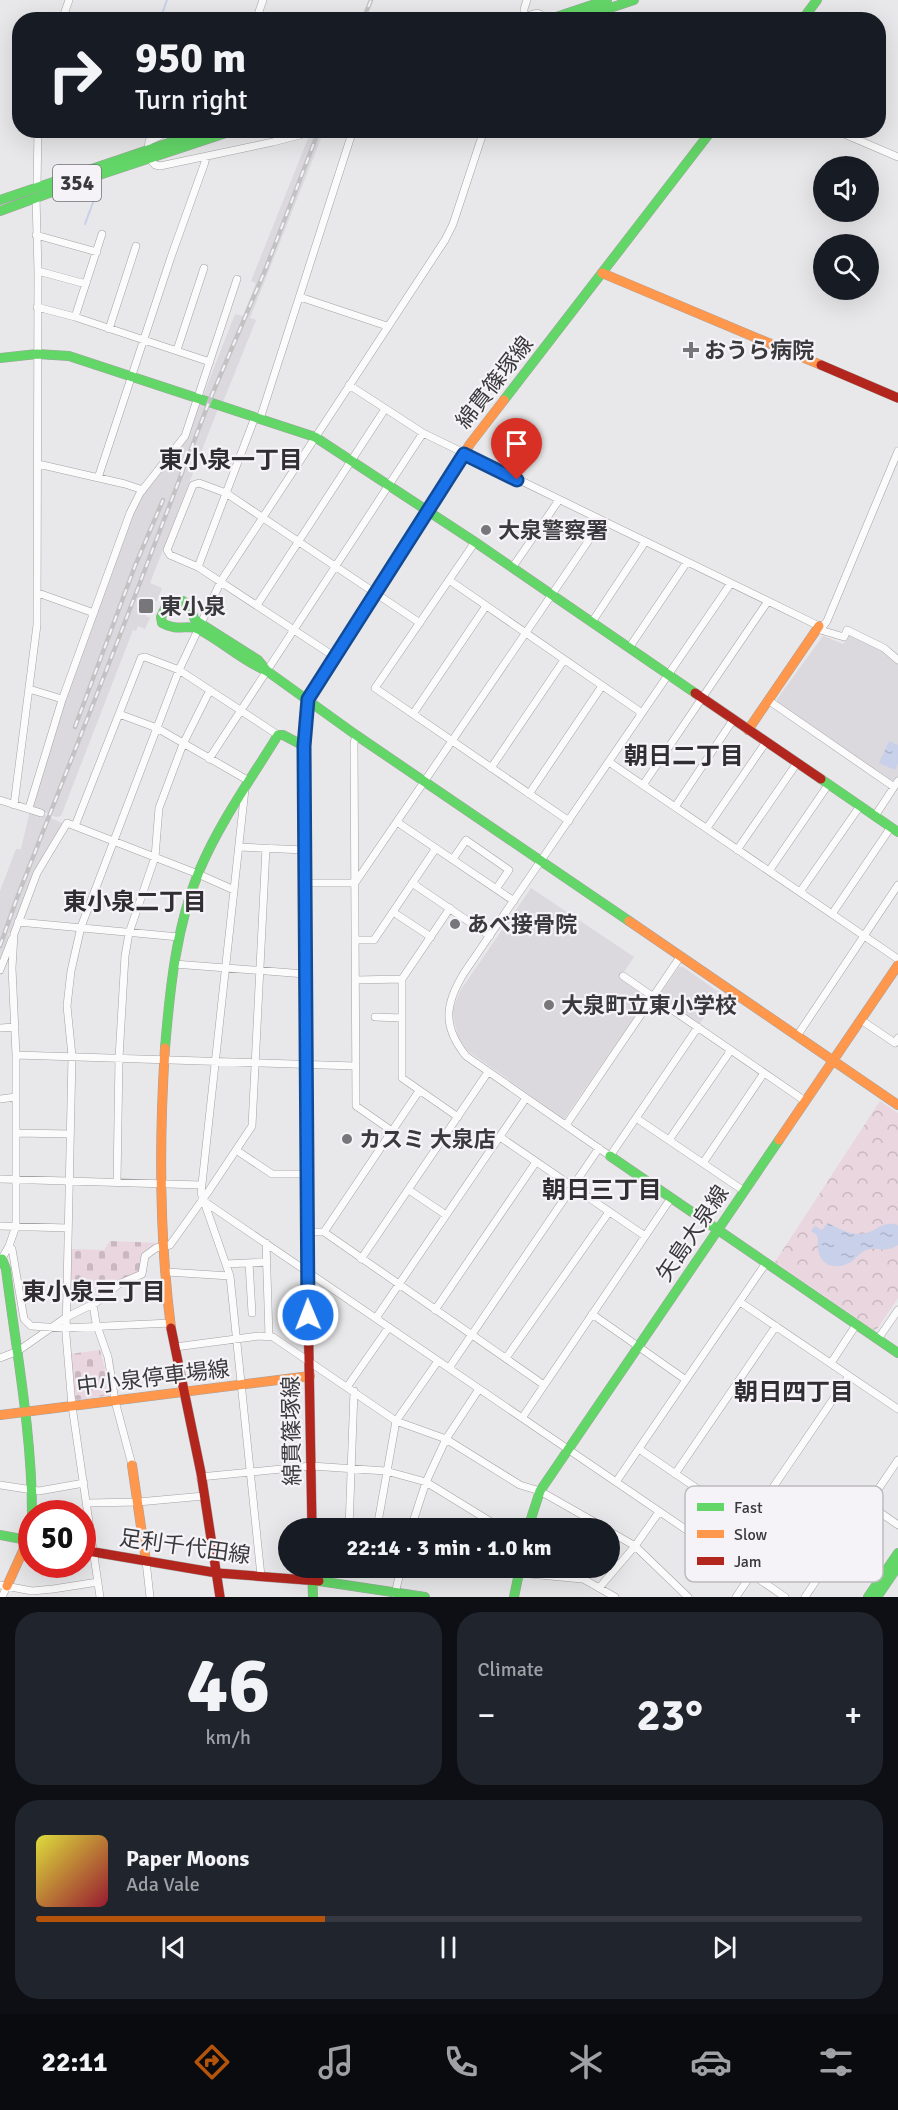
<!DOCTYPE html>
<html lang="en">
<head>
<meta charset="utf-8">
<style>
	:root { --surface:#171b24; --page:#20242c; --text:#f1f3f6; --muted:#9ea1a6; --line:#363941; --accent:#b45309 }
	body { margin:0; font-family:Signika,"Noto Sans JP",sans-serif; background:var(--page); color:var(--text); height:100vh; display:flex; flex-direction:column; font-size:22px; white-space:nowrap }
	* { box-sizing:border-box; margin:0 }
	p { font-size:20px; color:var(--muted) }
	.icon { flex:none; width:33px; height:33px; fill:none; stroke:currentColor; stroke-width:2; stroke-linecap:round; stroke-linejoin:round }
	.map { position:relative; height:1597px; overflow:hidden }
	.panel { display:flex; flex-direction:column; gap:15px; padding:15px; background:#0d0f14; flex:1 }
	.panel>* { flex:none }
	.top-card { position:absolute; left:12px; top:12px; width:874px; height:126px; border-radius:24px; box-shadow:0 6px 24px #0002; background:#171b24; color:var(--text); overflow:hidden }
	.tools { position:absolute; left:813px; top:156px; display:grid; gap:12px }
	.tools a { display:grid; place-items:center; width:66px; height:66px; border-radius:50%; background:var(--surface); box-shadow:0 6px 24px #0002; font-size:30px }
	.speed { position:absolute; left:18px; top:1500px; display:flex; gap:12px; font-size:30px; font-weight:700; text-align:center }
	.speed>* { display:grid; place-content:center; width:78px; height:78px; border-radius:50%; background:var(--surface); box-shadow:0 6px 24px #0002; line-height:1 }
	.speed .limit { border:9px solid #d22; background:#fff; color:#111 }
	.pin { position:absolute; display:grid; place-items:center; width:51px; height:51px; color:#fff; margin:-62px -26px; border-radius:50% 50% 50% 0; rotate:-45deg; box-shadow:0 0 6px #0007 }
	.pin .icon { rotate:45deg }
	.me { position:absolute; width:66px; margin:-33px; rotate:359deg; stroke-linejoin:round; filter:drop-shadow(0 0 4px #0008) }
	.turn { display:flex; align-items:center; gap:21px; height:126px; padding:0 24px; font-size:27px }
	.turn .icon { width:78px; height:78px; stroke-width:2.5 }
	.turn b { display:block; font-size:42px; line-height:51px }
	.big { font-size:45px; font-weight:700; line-height:1.1 }
	.panel .card { flex:1; display:flex; flex-direction:column; justify-content:center; gap:9px; min-width:0; padding:0 21px; border-radius:24px; background:var(--page) }
	.panel .dial { align-items:center; gap:0 }
	.dial b { font-size:78px; line-height:1 }
	.song { display:flex; align-items:center; gap:18px }
	.cover { width:72px; height:72px; border-radius:9px; background:linear-gradient(135deg,hsl(60 70% 55%),hsl(350 70% 35%)) }
	.played { height:6px; border-radius:3px; background:linear-gradient(90deg,var(--accent) 35%,var(--line) 35%) }
	.keys { display:flex; justify-content:space-around; direction:ltr }
	.heat { display:flex; justify-content:space-between; align-items:center; font-size:33px; direction:ltr }
	.panel .tiles { flex:1; display:grid; gap:15px; grid-template-columns:1fr 1fr }
	.card:last-child { grid-column:span 2 }
	.trip { position:absolute; left:278px; top:1518px; width:342px; height:60px; border-radius:30px; background:var(--surface); box-shadow:0 6px 24px #0002; font-weight:700; line-height:60px; text-align:center }
	.menu { display:flex; height:96px; justify-content:space-around; align-items:center; background:#090b0e; color:var(--muted) }
	.menu .icon { width:42px; height:42px }
	.menu .active { color:var(--accent) }
	.menu b { font-size:27px; color:var(--text) }
	.map>svg:first-child { display:block }
</style>
</head>
<body>
<div class="map">
<svg width="898" height="1597" viewBox="0 0 898 1597">
	<defs>
		<pattern id="cemetery-stones" width="16" height="16" patternUnits="userSpaceOnUse" patternTransform="scale(1.5)"><rect width="16" height="16" fill="#e9d6de"/><path d="M2 7V4a2 2 0 0 1 4 0v3zM10 15v-3a2 2 0 0 1 4 0v3z" fill="#c9b8bf"/></pattern>
		<pattern id="park-crowns" width="20" height="18" patternUnits="userSpaceOnUse" patternTransform="scale(1.5)"><rect width="20" height="18" fill="#e9d6de"/><path d="M2 6a3 3 0 1 1 6 0M12 15a3 3 0 1 1 6 0" fill="none" stroke="#c9b8bf"/></pattern>
		<pattern id="water-ripples" width="26" height="14" patternUnits="userSpaceOnUse" patternTransform="scale(1.5)"><rect width="26" height="14" fill="#c8d1e9"/><path d="M2 4q2-2 4 0t4 0M15 11q2-2 4 0t4 0" fill="none" stroke="#adb4c9"/></pattern>
	</defs>
	<rect width="100%" height="100%" fill="#e8e7e9"/>
	<path fill="#dbd8de" d="M 311,131 L 324,131 L 250,318 L 256,320 L 223,402 L 203,396 L 235,314 L 243,316 L 256,283 L 251,281 Z
		M 202,404 L 218,409 L 150,583 L 162,588 L 157,601 L 152,600 L 146,616 L 150,618 L 145,629 L 138,626 L 136,631 L 133,630 L 61,816 L 56,817 L 33,807 L 32,804 L 62,706 L 130,520 L 139,499 L 187,437 L 198,406 Z
		M 848,635 L 885,652 L 898,663 L 898,776 L 895,781 L 891,780 L 777,702 L 777,699 L 823,636 L 843,644 Z
		M 30,811 L 44,815 L 62,823 L 63,825 L 35,871 L 11,933 L 9,933 L 8,937 L 10,937 L 0,964 L 0,891 L 16,849 L 21,849 Z
		M 531,888 L 634,957 L 620,978 L 647,999 L 564,1119 L 468,1051 L 459,1040 L 452,1012 L 460,991 Z
		M 679,967 L 683,967 L 720,993 L 699,1025 L 660,999 L 659,996 Z"/>
	<path fill="url(#cemetery-stones)" d="M 110,1241 L 159,1243 L 143,1252 L 141,1271 L 97,1298 L 95,1285 L 69,1286 L 70,1249 L 104,1250 Z
		M 100,1350 L 111,1395 L 77,1400 L 74,1397 L 70,1354 Z"/>
	<path fill="url(#park-crowns)" d="M 880,1101 L 898,1113 L 898,1298 L 877,1329 L 874,1330 L 775,1262 Z"/>
	<path fill="url(#water-ripples)" d="M 889,741 L 898,745 L 898,763 L 895,770 L 879,763 Z
		M 828,1223 C 843,1231 857,1239 874,1230 C 883,1225 885,1223 896,1224 L 898,1226 L 898,1245 C 884,1254 878,1246 866,1250 C 859,1253 857,1258 851,1262 C 838,1270 820,1267 818,1249 C 818,1244 818,1240 817,1235 L 811,1231 L 815,1226 L 822,1230 Z"/>
	<g fill="none" stroke-linecap="round" stroke-linejoin="round">
		<path stroke="#c8d1e9" stroke-width="2" d="M 160,20 L 167,0
			M 85,224 L 98,189"/>
		<defs>
			<path id="street" d="M 524,17 L 524,9 L 527,0
				M 62,20 L 69,0
				M 256,20 L 263,0
				M 512,20 L 537,13 L 540,14 L 544,20
				M 835,130 L 898,157
				M 148,150 L 149,141 L 172,130
				M 150,159 L 155,165 L 160,166 L 273,142 L 300,135 L 307,130
				M 37,186 L 38,130
				M 36,235 L 97,252
				M 38,271 L 86,284
				M 300,297 L 387,326
				M 37,307 L 75,317 L 210,362
				M 75,317 L 102,234
				M 109,329 L 136,246
				M 177,350 L 204,268
				M 349,385 L 423,433 L 819,626 L 823,626 L 827,621 L 898,451
				M 260,419 L 353,130
				M 38,464 L 125,484 L 143,490
				M 98,478 L 171,257 L 205,162 L 206,156
				M 475,542 L 375,688 L 569,821
				M 198,567 L 255,417
				M 512,568 L 559,500
				M 449,580 L 642,713
				M 38,593 L 94,613
				M 257,605 L 385,409
				M 592,622 L 645,542
				M 817,629 L 844,637 L 847,630 L 884,648 L 898,660
				M 629,648 L 687,562
				M 335,657 L 198,567 L 170,555 L 167,550 L 193,485 L 199,483 L 226,493 L 420,623
				M 29,689 L 62,699
				M 768,700 L 894,787
				M 119,714 L 157,728 L 249,781
				M 413,714 L 486,606
				M 356,735 L 354,743 L 356,1106 L 392,1131
				M 209,759 L 423,433
				M 609,762 L 898,959
				M 491,768 L 564,660
				M 643,785 L 768,601
				M 245,789 L 201,1193 L 230,1276 L 261,1576
				M 529,794 L 602,686
				M 0,800 L 41,813
				M 14,805 L 37,625 L 38,271 L 36,197
				M 675,807 L 733,720
				M 29,808 L 62,700 L 130,513 L 140,493 L 185,436 L 237,279
				M 875,816 L 898,781
				M 397,822 L 514,901
				M 75,826 L 141,658 L 145,657 L 179,670 L 278,735
				M 707,828 L 766,742
				M 239,847 L 305,850
				M 737,850 L 797,763
				M 453,859 L 466,840 L 509,870 L 496,889
				M 769,871 L 828,785
				M 305,883 L 355,883
				M 355,883 L 602,521
				M 412,883 L 490,936
				M 800,892 L 860,806
				M 450,908 L 402,979 L 402,1078 L 458,1117
				M 393,912 L 431,937
				M 832,914 L 891,827
				M 18,922 L 179,937
				M 355,940 L 374,940 L 436,848
				M 174,964 L 305,974
				M 0,970 L 12,939
				M 623,976 L 805,1101
				M 356,980 L 402,979
				M 375,1017 L 402,1018
				M 861,1020 L 895,1043 L 898,1038
				M 698,1027 L 610,1156 L 466,1056 C 442,1026 445,1004 464,973 L 731,583
				M 0,1028 L 15,1027
				M 797,1036 L 898,885
				M 16,1055 L 355,1066
				M 0,1099 L 16,1097
				M 636,1118 L 744,1191
				M 566,1125 L 680,957
				M 17,1133 L 70,1134
				M 500,1137 L 645,1236
				M 669,1140 L 731,1050
				M 236,1150 L 272,1174 L 307,1174
				M 703,1163 L 764,1073
				M 0,1179 L 201,1185
				M 117,1182 L 119,1058 L 125,956 L 129,933 L 155,857 L 159,808 L 183,744 L 210,690
				M 409,1190 L 446,1215
				M 202,1200 L 785,1597
				M 0,1226 L 68,1228
				M 307,1232 L 324,1232 L 544,1385
				M 324,1232 L 419,1091
				M 266,1243 L 269,1336
				M 9,1246 L 12,1249 L 24,1319 L 31,1326 L 63,1328 L 171,1323
				M 361,1259 L 488,1072
				M 0,1262 L 9,1246 L 16,1226 L 16,1055 L 12,968 L 14,934 L 37,873 L 67,823 L 198,874 L 234,890
				M 249,1263 L 252,1313
				M 226,1264 L 267,1262
				M 167,1272 L 230,1276
				M 740,1302 L 898,1409
				M 93,1304 L 96,1323 L 108,1357 L 115,1401 L 132,1465
				M 435,1310 L 536,1162
				M 592,1314 L 686,1380
				M 376,1318 L 526,1098
				M 878,1339 L 898,1310
				M 175,1347 L 259,1336 L 273,1337 L 396,1421 L 446,1439 L 520,1485 L 540,1491 L 605,1528
				M 0,1358 L 18,1351 L 65,1318 L 97,1302 L 119,1284 L 142,1274 L 145,1256 L 156,1248 L 170,1245 L 208,1192 L 252,1126 L 266,848
				M 506,1358 L 609,1212
				M 831,1363 L 856,1325
				M 449,1368 L 599,1148
				M 347,1387 L 389,1327
				M 522,1418 L 671,1198
				M 639,1449 L 821,1573
				M 675,1474 L 776,1326
				M 200,1477 L 311,1466 L 386,1471 L 426,1482 L 501,1528
				M 616,1482 L 766,1263
				M 0,1485 L 39,1491 L 84,1483
				M 88,1503 L 138,1502 L 204,1496
				M 868,1504 L 898,1525
				M 748,1524 L 849,1376
				M 349,1528 L 354,1391
				M 377,1528 L 396,1421 L 438,1361
				M 411,1528 L 426,1482 L 446,1439 L 479,1389
				M 609,1531 L 635,1546 L 688,1597
				M 707,1544 L 730,1511
				M 146,1561 L 150,1597
				M 492,1568 L 519,1573 L 582,1579
				M 564,1568 L 615,1597
				M 0,1585 L 32,1591 L 53,1589 L 98,1582
				M 599,1588 L 635,1546 L 659,1512
				M 395,1594 L 401,1568
				M 2,1597 L 7,1586
				M 100,1597 L 72,1406 L 66,1335 L 72,1056 L 67,1006 L 71,971 L 81,927 L 179,670 L 221,581 L 445,240 L 453,224 L 484,130
				M 736,1597 L 751,1575
				M 805,1597 L 898,1460"/>
			<path id="fast" d="M 547,20 L 607,0
				M 574,20 L 634,0
				M 802,20 L 817,0
				M 0,200 L 207,130
				M 0,211 L 93,177 L 235,130
				M 0,358 L 37,354 L 69,356 L 315,437 L 475,542 L 695,693
				M 504,400 L 712,130
				M 267,671 L 258,660 L 195,620 L 189,607 L 183,601 L 169,600 L 161,617 L 162,623 C 178,632 187,624 198,629 C 222,641 242,661 267,671 L 356,735 L 629,921
				M 821,779 L 898,832
				M 165,1048 C 170,988 176,926 200,869 C 220,822 251,779 278,735 L 283,735 L 304,746
				M 610,1156 L 898,1353
				M 2,1259 L 6,1269 C 16,1350 32,1432 32,1514
				M 308,1304 L 304,746 L 307,699 L 380,586
				M 528,1528 L 540,1491 L 779,1140
				M 0,1535 L 32,1541
				M 312,1568 L 313,1597
				M 319,1581 L 425,1597
				M 514,1597 L 520,1568
				M 868,1597 L 898,1553
				M 877,1597 L 898,1566"/>
			<path id="slow" d="M 602,273 L 821,365
				M 380,586 L 470,444 L 504,400
				M 748,730 L 819,626
				M 629,921 L 898,1105
				M 165,1048 C 159,1141 159,1235 171,1328
				M 779,1140 L 898,965
				M 0,1415 L 310,1376
				M 132,1465 L 146,1561
				M 7,1586 L 26,1544 L 32,1517"/>
			<path id="jam" d="M 821,365 L 898,398
				M 695,693 L 821,779
				M 308,1304 L 312,1528
				M 171,1328 L 201,1473 L 220,1597
				M 82,1550 L 217,1573 L 319,1581"/>
		</defs>
		<use href="#street" stroke="#a3a2a4" stroke-width="8"/>
		<use href="#fast" stroke="#a3a2a4" stroke-width="10"/>
		<use href="#slow" stroke="#a3a2a4" stroke-width="10"/>
		<use href="#jam" stroke="#a3a2a4" stroke-width="10"/>
		<use href="#street" stroke="#fcfbfc" stroke-width="7"/>
		<use href="#fast" stroke="#63d668" stroke-width="9"/>
		<use href="#slow" stroke="#ff974d" stroke-width="9"/>
		<use href="#jam" stroke="#b3261e" stroke-width="9"/>
		<defs>
			<path id="rail" d="M 363,20 L 371,0
				M 75,727 L 135,566 L 163,500
				M 0,946 L 17,898 L 115,648 L 209,402 L 266,268 L 319,130"/>
		</defs>
		<use href="#rail" stroke="#c2c2c3" stroke-width="4.5"/>
		<use href="#rail" stroke="#f5f3f7" stroke-width="2" stroke-dasharray="7" stroke-linecap="butt"/>
	</g>
	<g fill="none" stroke-linecap="round" stroke-linejoin="round">
		<defs>
			<path id="route" d="M 308,1315 L 304,746 L 308,699 L 464,454 L 517,480"/>
		</defs>
		<use href="#route" stroke="#114b97" stroke-width="15"/>
		<use href="#route" stroke="#1a73e8" stroke-width="10"/>
	</g>
	<g fill="#777678" stroke="#f5f3f7" stroke-width="2">
		<path d="M688 341h6v6h6v6h-6v6h-6v-6h-6v-6h6z"/>
		<circle cx="486" cy="530" r="6"/>
		<rect x="138" y="598" width="16" height="16" rx="3"/>
		<circle cx="455" cy="924" r="6"/>
		<circle cx="549" cy="1005" r="6"/>
		<circle cx="347" cy="1139" r="6"/>
	</g>
	<g text-anchor="middle" stroke-width="4.5" stroke-linejoin="round" paint-order="stroke">
		<rect fill="#f5f3f7" stroke="#727173" stroke-width="1.5" x="53" y="165" width="48" height="36" rx="4.5"/>
		<g font-size="21" font-weight="bold" fill="#3a393b">
			<text x="77" y="190">354</text>
		</g>
		<g font-size="22" font-weight="bold" fill="#3a393b" stroke="#f5f3f7" text-anchor="start">
			<text x="704" y="358">おうら病院</text>
			<text x="498" y="538">大泉警察署</text>
			<text x="160" y="614">東小泉</text>
			<text x="467" y="932">あべ接骨院</text>
			<text x="561" y="1013">大泉町立東小学校</text>
			<text x="359" y="1147">カスミ 大泉店</text>
		</g>
		<g font-size="22" fill="#3a393b" stroke="#f5f3f7">
			<text transform="translate(494 382) rotate(-52)" y="8">綿貫篠塚線</text>
			<text transform="translate(692 1233) rotate(-56)" y="8">矢島大泉線</text>
			<text transform="translate(153 1377) rotate(-7)" y="8">中小泉停車場線</text>
			<text transform="translate(291 1431) rotate(-91)" y="8">綿貫篠塚線</text>
			<text transform="translate(185 1546) rotate(8)" y="8">足利千代田線</text>
		</g>
		<g font-size="24" font-weight="bold" fill="#302e31" stroke="#f5f3f7">
			<text x="231" y="468">東小泉一丁目</text>
			<text x="684" y="764">朝日二丁目</text>
			<text x="135" y="910">東小泉二丁目</text>
			<text x="602" y="1198">朝日三丁目</text>
			<text x="94" y="1300">東小泉三丁目</text>
			<text x="794" y="1400">朝日四丁目</text>
		</g>
	</g>
	<rect x="685" y="1486" width="198" height="96" rx="9" fill="#f5f3f7" stroke="#bdbbbf" stroke-width="1.5"/>
	<rect x="697" y="1503" width="27" height="8" fill="#63d668"/>
	<rect x="697" y="1530" width="27" height="8" fill="#ff974d"/>
	<rect x="697" y="1557" width="27" height="8" fill="#b3261e"/>
	<g font-size="16" fill="#3a393b">
		<text x="734" y="1513">Fast</text>
		<text x="734" y="1540">Slow</text>
		<text x="734" y="1567">Jam</text>
	</g>
</svg>
<div class="tools">
<a><svg class="icon" aria-label="sound" viewBox="0 0 24 24"><path d="M4 9h4l5-4v14l-5-4H4zM17 9q2 3 0 6"/></svg></a>
<a><svg class="icon" aria-label="search" viewBox="0 0 24 24"><circle cx="10" cy="10" r="6"/><path d="M15 15l6 6"/></svg></a>
</div>
<div class="speed"><div class="limit">50</div></div>
<div class="pin" style="left:517px;top:480px;background:#d93025"><svg class="icon" aria-label="arrive" viewBox="0 0 24 24"><path d="M6 21V4h12l-3 4 3 4H6"/></svg></div>
<svg class="me" style="left:308px;top:1315px" viewBox="-20 -20 40 40"><circle r="17" fill="#1a73e8" stroke="#fff" stroke-width="3"/><path d="M0-11L8 9 0 5-8 9z" fill="#fff"/></svg>
<div class="trip">22:14 · 3 min · 1.0 km</div>
<div class="top-card">
<div class="turn"><svg class="icon" aria-label="right" viewBox="0 0 24 24"><path d="M7 20v-9h11M14 6l5 5-5 5"/></svg><div><b>950 m</b>Turn right</div></div>
</div>
</div>
<section class="panel">
<div class="tiles">
<div class="card dial"><b>46</b><p>km/h</p></div>
<div class="card"><p>Climate</p>
<div class="heat"><a>−</a><b class="big">23°</b><a>+</a></div>
</div>
<div class="card">
<div class="song"><i class="cover"></i><div><b>Paper Moons</b><p>Ada Vale</p></div></div>
<div class="played"></div>
<div class="keys"><svg class="icon" aria-label="previous" viewBox="0 0 24 24"><path d="M18 5L8 12l10 7zM5 5v14"/></svg><svg class="icon" aria-label="pause" viewBox="0 0 24 24"><path d="M8 5v14M16 5v14"/></svg><svg class="icon" aria-label="next" viewBox="0 0 24 24"><path d="M6 5l10 7-10 7zM19 5v14"/></svg></div>
</div>
</div>
</section>
<nav class="menu">
<b>22:11</b>
<svg class="icon active" aria-label="directions" viewBox="0 0 24 24"><path d="M12 3l9 9-9 9-9-9zM9 14v-3h6M13 9l2 2-2 2"/></svg>
<svg class="icon" aria-label="music" viewBox="0 0 24 24"><path d="M9 18V5l10-2v13"/><circle cx="6" cy="18" r="3"/><circle cx="16" cy="16" r="3"/></svg>
<svg class="icon" aria-label="phone" viewBox="0 0 24 24"><path d="M5 4h4l2 5-3 2q2 4 5 5l2-3 5 2v4C11 20 4 13 5 4z"/></svg>
<svg class="icon" aria-label="climate" viewBox="0 0 24 24"><path d="M12 3v18M4 7l16 10M4 17L20 7"/></svg>
<svg class="icon" aria-label="car" viewBox="0 0 24 24"><path d="M5 17H2v-5l4-1 3-4h7l3 4 3 1v5h-3M9 17h6M6 11h13"/><circle cx="7" cy="17" r="2"/><circle cx="17" cy="17" r="2"/></svg>
<svg class="icon" aria-label="filters" viewBox="0 0 24 24"><path d="M4 7h16M4 17h16"/><circle cx="9" cy="7" r="2"/><circle cx="15" cy="17" r="2"/></svg>
</nav>
</body>
</html>
